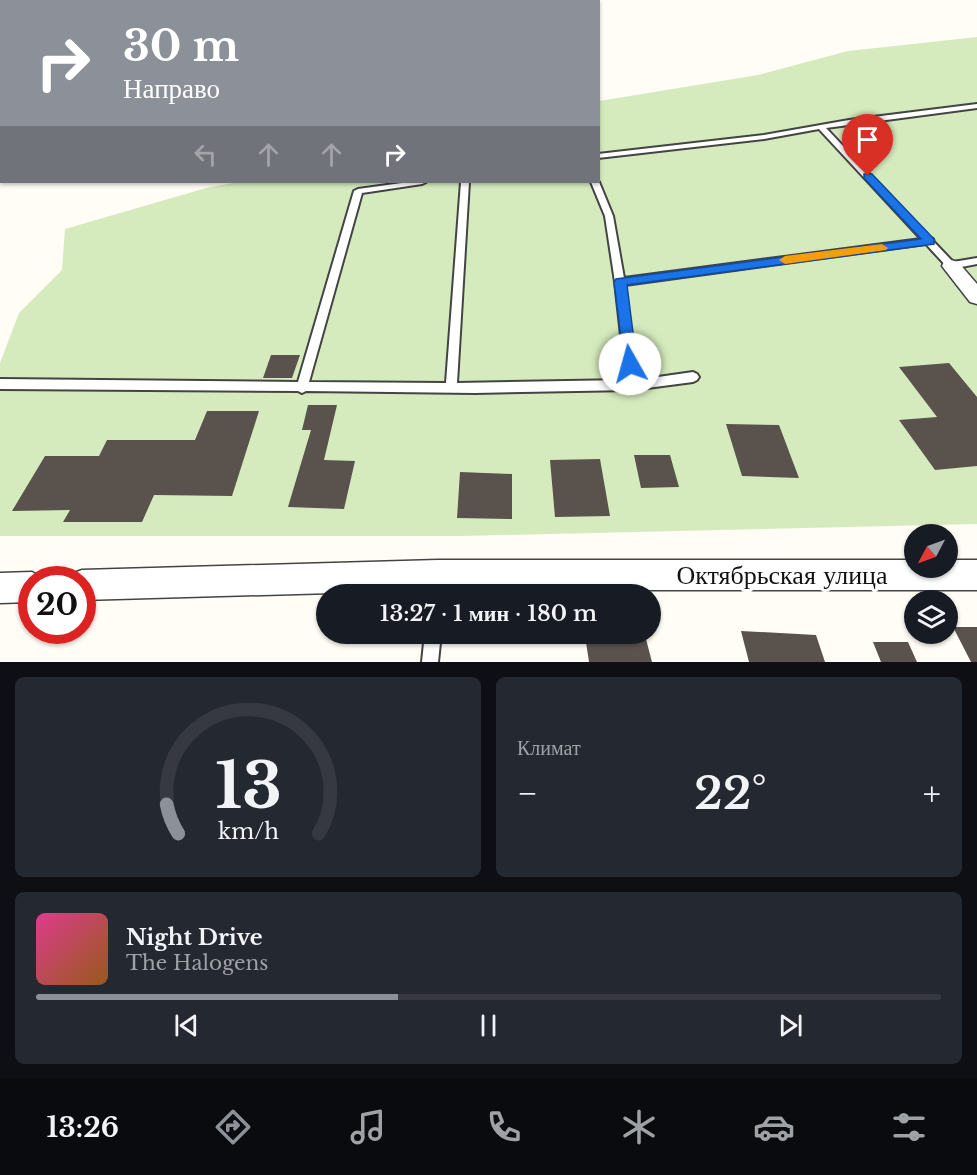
<!DOCTYPE html>
<html lang="ru">
<head>
<meta charset="utf-8">
<style>
	:root { --surface:#171b24; --page:#242831; --text:#f1f3f6; --muted:#9ea1a6; --line:#363941; --accent:#8c9099 }
	body { margin:0; font-family:"Libre Baskerville",serif; background:var(--page); color:var(--text); height:100vh; display:flex; flex-direction:column; font-size:22px; white-space:nowrap }
	* { box-sizing:border-box; margin:0 }
	p { font-size:20px; color:var(--muted) }
	.icon { flex:none; width:33px; height:33px; fill:none; stroke:currentColor; stroke-width:2; stroke-linecap:round; stroke-linejoin:round }
	.map { position:relative; height:662px; overflow:hidden }
	.drawer { display:flex; flex-direction:column; gap:15px; padding:15px; background:#0d0f14; flex:1 }
	.drawer>* { flex:none }
	.hud { position:absolute; left:0px; top:0px; width:600px; height:183px; box-shadow:0 2px 4px #0004; background:#8c9099; color:#fff; overflow:hidden }
	.needle { width:39px; rotate:229deg }
	.buttons { position:absolute; left:904px; top:524px; display:grid; gap:12px }
	.buttons a { display:grid; place-items:center; width:54px; height:54px; border-radius:50%; background:var(--surface); box-shadow:0 2px 4px #0004; font-size:30px }
	.speed { position:absolute; left:18px; top:566px; display:flex; gap:12px; font-size:30px; font-weight:700; text-align:center }
	.speed>* { display:grid; place-content:center; width:78px; height:78px; border-radius:50%; background:var(--surface); box-shadow:0 2px 4px #0004; line-height:1 }
	.speed .limit { border:9px solid #d22; background:#fff; color:#111 }
	.pin { position:absolute; display:grid; place-items:center; width:51px; height:51px; color:#fff; margin:-62px -26px; border-radius:50% 50% 50% 0; rotate:-45deg; box-shadow:0 0 6px #0007 }
	.pin .icon { rotate:45deg }
	.me { position:absolute; width:66px; margin:-33px; rotate:353deg; stroke-linejoin:round; filter:drop-shadow(0 0 4px #0008) }
	.turn { display:flex; align-items:center; gap:21px; height:126px; padding:0 24px; font-size:27px }
	.turn .icon { width:78px; height:78px; stroke-width:2.5 }
	.turn b { display:block; font-size:42px; line-height:51px }
	.lanes { display:flex; align-items:center; height:57px; padding:0 24px; background:#0003; justify-content:center; gap:30px; direction:ltr }
	.lanes .off { opacity:.35 }
	.big { font-size:45px; font-weight:600; line-height:1.1 }
	.drawer .card { flex:1; display:flex; flex-direction:column; justify-content:center; gap:9px; min-width:0; padding:0 21px; border-radius:9px; background:var(--page) }
	.drawer .dial { align-items:center; gap:0 }
	.dial svg { height:156px; overflow:visible; fill:none; stroke:var(--line); stroke-width:7; stroke-linecap:round; text-anchor:middle }
	.dial text { fill:var(--text); stroke:none }
	.song { display:flex; align-items:center; gap:18px }
	.cover { width:72px; height:72px; border-radius:9px; background:linear-gradient(135deg,hsl(330 70% 55%),hsl(30 70% 35%)) }
	.played { height:6px; border-radius:3px; background:linear-gradient(90deg,var(--accent) 40%,var(--line) 40%) }
	.keys { display:flex; justify-content:space-around; direction:ltr }
	.heat { display:flex; justify-content:space-between; align-items:center; font-size:33px; direction:ltr }
	.drawer .tiles { flex:1; display:grid; gap:15px; grid-template-columns:1fr 1fr }
	.card:last-child { grid-column:span 2 }
	.trip { position:absolute; left:316px; top:584px; width:345px; height:60px; border-radius:30px; background:var(--surface); box-shadow:0 2px 4px #0004; font-weight:600; line-height:60px; text-align:center }
	.menu { display:flex; height:96px; justify-content:space-around; align-items:center; background:#090b0e; color:var(--muted) }
	.menu .icon { width:42px; height:42px }
	.menu .active { color:var(--accent) }
	.menu b { font-size:27px; color:var(--text) }
	.map>svg:first-child { display:block }
</style>
</head>
<body>
<div class="map">
<svg width="977" height="662" viewBox="0 0 977 662">
	<rect width="100%" height="100%" fill="#fffdf5"/>
	<path fill="#d5ebbd" d="M 977,37 L 977,524 L 460,536 L 0,536 L 0,363 L 19,313 L 62,270 L 65,229 L 206,188 L 238,182 L 598,182 L 599,101 L 758,75 L 848,51 Z"/>
	<path fill="#5a524d" d="M 271,355 L 300,355 L 292,378 L 263,378 Z
		M 949,363 L 977,397 L 977,466 L 935,470 L 899,420 L 937,417 L 899,367 Z
		M 308,405 L 337,405 L 324,460 L 355,461 L 344,509 L 288,507 L 311,430 L 302,430 Z
		M 207,411 L 259,411 L 232,496 L 154,495 L 142,522 L 63,522 L 70,510 L 12,511 L 45,456 L 99,456 L 107,440 L 195,440 Z
		M 726,424 L 779,425 L 799,478 L 742,476 Z
		M 634,455 L 670,455 L 679,487 L 641,488 Z
		M 600,459 L 610,516 L 555,517 L 550,460 Z
		M 460,472 L 512,474 L 512,519 L 457,518 Z
		M 953,627 L 977,627 L 977,662 L 971,662 Z
		M 741,631 L 816,635 L 825,662 L 749,662 Z
		M 646,639 L 652,662 L 589,662 L 586,642 Z
		M 873,642 L 908,642 L 917,662 L 881,662 Z"/>
	<g fill="none" stroke-linecap="round" stroke-linejoin="round">
		<defs>
			<path id="service" d="M 20,0 L 24,0 L 24,2 L 20,2 Z
				M 383,0 L 387,0 L 382,2 Z
				M 0,25 L 2,25 L 2,29 L 0,29 Z
				M 977,104 L 977,108 L 826,128 L 930,238 L 933,239 L 934,242 L 953,262 L 977,258 L 977,264 L 951,269 L 948,268 L 926,244 L 625,285 L 637,380 L 693,372 L 697,374 L 699,377 L 697,380 L 693,382 L 632,390 L 475,393 L 306,391 L 302,393 L 298,391 L 0,389 L 0,379 L 298,382 L 354,191 L 358,189 L 409,182 L 426,182 L 422,184 L 362,193 L 309,382 L 446,383 L 461,182 L 469,182 L 457,383 L 626,380 L 615,282 L 605,216 L 591,182 L 599,182 L 613,216 L 624,278 L 921,239 L 819,129 L 764,139 L 598,158 L 598,154 L 764,135 L 849,120 Z
				M 0,126 L 2,126 L 2,130 L 0,130 Z
				M 425,633 L 441,633 L 438,662 L 422,662 Z"/>
			<path id="minor" d="M 951,260 L 958,262 L 977,284 L 977,304 L 970,302 L 942,266 L 944,262 Z
				M 438,560 L 915,560 L 915,567 L 948,567 L 948,560 L 977,560 L 977,590 L 438,590 L 82,600 L 82,579 L 70,579 L 71,574 L 82,570 Z
				M 32,572 L 44,579 L 32,579 L 32,602 L 0,603 L 0,573 Z"/>
		</defs>
		<use href="#service" stroke="#444" stroke-width="4"/>
		<use href="#minor" stroke="#444" stroke-width="3"/>
		<use href="#service" fill="#fff" fill-rule="evenodd"/>
		<use href="#minor" fill="#fff" fill-rule="evenodd"/>
	</g>
	<path fill="#1a73e8" stroke="#114b97" stroke-width="1.5" d="M 864,174 L 872,174 L 934,239 L 934,244 L 627,285 L 637,364 L 635,368 L 625,368 L 614,282 L 616,279 L 921,239 L 864,178 Z"/>
	<path fill="#f59e0b" d="M 882,244 L 888,248 L 886,250 L 785,264 L 779,260 L 785,256 Z"/>
	<g text-anchor="middle" stroke-width="6" stroke-linejoin="round" paint-order="stroke">
		<g font-size="26" fill="#111" stroke="#fff">
			<text x="782" y="584">Октябрьская улица</text>
		</g>
	</g>
</svg>
<div class="buttons">
<a><svg class="needle" viewBox="-14 -14 28 28"><path d="M0-13l5 13h-10z" fill="#e53935"/><path d="M0 13l5-13h-10z" fill="#9ea1a6"/></svg></a>
<a><svg class="icon" aria-label="layers" viewBox="0 0 24 24"><path d="M12 4l9 5-9 5-9-5zM3 14l9 5 9-5"/></svg></a>
</div>
<div class="speed"><div class="limit">20</div></div>
<div class="pin" style="left:868px;top:176px;background:#d93025"><svg class="icon" aria-label="arrive" viewBox="0 0 24 24"><path d="M6 21V4h12l-3 4 3 4H6"/></svg></div>
<svg class="me" style="left:630px;top:364px" viewBox="-20 -20 40 40"><circle r="19" fill="#fff"/><path d="M0-13L10 11 0 6-10 11z" fill="#1a73e8"/></svg>
<div class="trip">13:27 · 1 мин · 180 m</div>
<div class="hud">
<div class="turn"><svg class="icon" aria-label="right" viewBox="0 0 24 24"><path d="M7 20v-9h11M14 6l5 5-5 5"/></svg><div><b>30 m</b>Направо</div></div>
<div class="lanes"><svg class="icon off" aria-label="left" viewBox="0 0 24 24"><path d="M17 20v-9H6M10 6l-5 5 5 5"/></svg><svg class="icon off" aria-label="ahead" viewBox="0 0 24 24"><path d="M12 20V5M6 11l6-6 6 6"/></svg><svg class="icon off" aria-label="ahead" viewBox="0 0 24 24"><path d="M12 20V5M6 11l6-6 6 6"/></svg><svg class="icon" aria-label="right" viewBox="0 0 24 24"><path d="M7 20v-9h11M14 6l5 5-5 5"/></svg></div>
</div>
</div>
<section class="drawer">
<div class="tiles">
<div class="card dial"><svg viewBox="0 0 100 80">
<path d="M14 69A42 42 0 1 1 86 69"/>
<path d="M14 69A42 42 0 0 1 8 54" stroke="#8c9099"/>
<text x="50" y="56" font-size="32" font-weight="700">13</text>
<text x="50" y="72" font-size="11">km/h</text>
</svg></div>
<div class="card"><p>Климат</p>
<div class="heat"><a>−</a><b class="big">22°</b><a>+</a></div>
</div>
<div class="card">
<div class="song"><i class="cover"></i><div><b>Night Drive</b><p>The Halogens</p></div></div>
<div class="played"></div>
<div class="keys"><svg class="icon" aria-label="previous" viewBox="0 0 24 24"><path d="M18 5L8 12l10 7zM5 5v14"/></svg><svg class="icon" aria-label="pause" viewBox="0 0 24 24"><path d="M8 5v14M16 5v14"/></svg><svg class="icon" aria-label="next" viewBox="0 0 24 24"><path d="M6 5l10 7-10 7zM19 5v14"/></svg></div>
</div>
</div>
</section>
<nav class="menu">
<b>13:26</b>
<svg class="icon active" aria-label="directions" viewBox="0 0 24 24"><path d="M12 3l9 9-9 9-9-9zM9 14v-3h6M13 9l2 2-2 2"/></svg>
<svg class="icon" aria-label="music" viewBox="0 0 24 24"><path d="M9 18V5l10-2v13"/><circle cx="6" cy="18" r="3"/><circle cx="16" cy="16" r="3"/></svg>
<svg class="icon" aria-label="phone" viewBox="0 0 24 24"><path d="M5 4h4l2 5-3 2q2 4 5 5l2-3 5 2v4C11 20 4 13 5 4z"/></svg>
<svg class="icon" aria-label="climate" viewBox="0 0 24 24"><path d="M12 3v18M4 7l16 10M4 17L20 7"/></svg>
<svg class="icon" aria-label="car" viewBox="0 0 24 24"><path d="M5 17H2v-5l4-1 3-4h7l3 4 3 1v5h-3M9 17h6M6 11h13"/><circle cx="7" cy="17" r="2"/><circle cx="17" cy="17" r="2"/></svg>
<svg class="icon" aria-label="filters" viewBox="0 0 24 24"><path d="M4 7h16M4 17h16"/><circle cx="9" cy="7" r="2"/><circle cx="15" cy="17" r="2"/></svg>
</nav>
</body>
</html>
